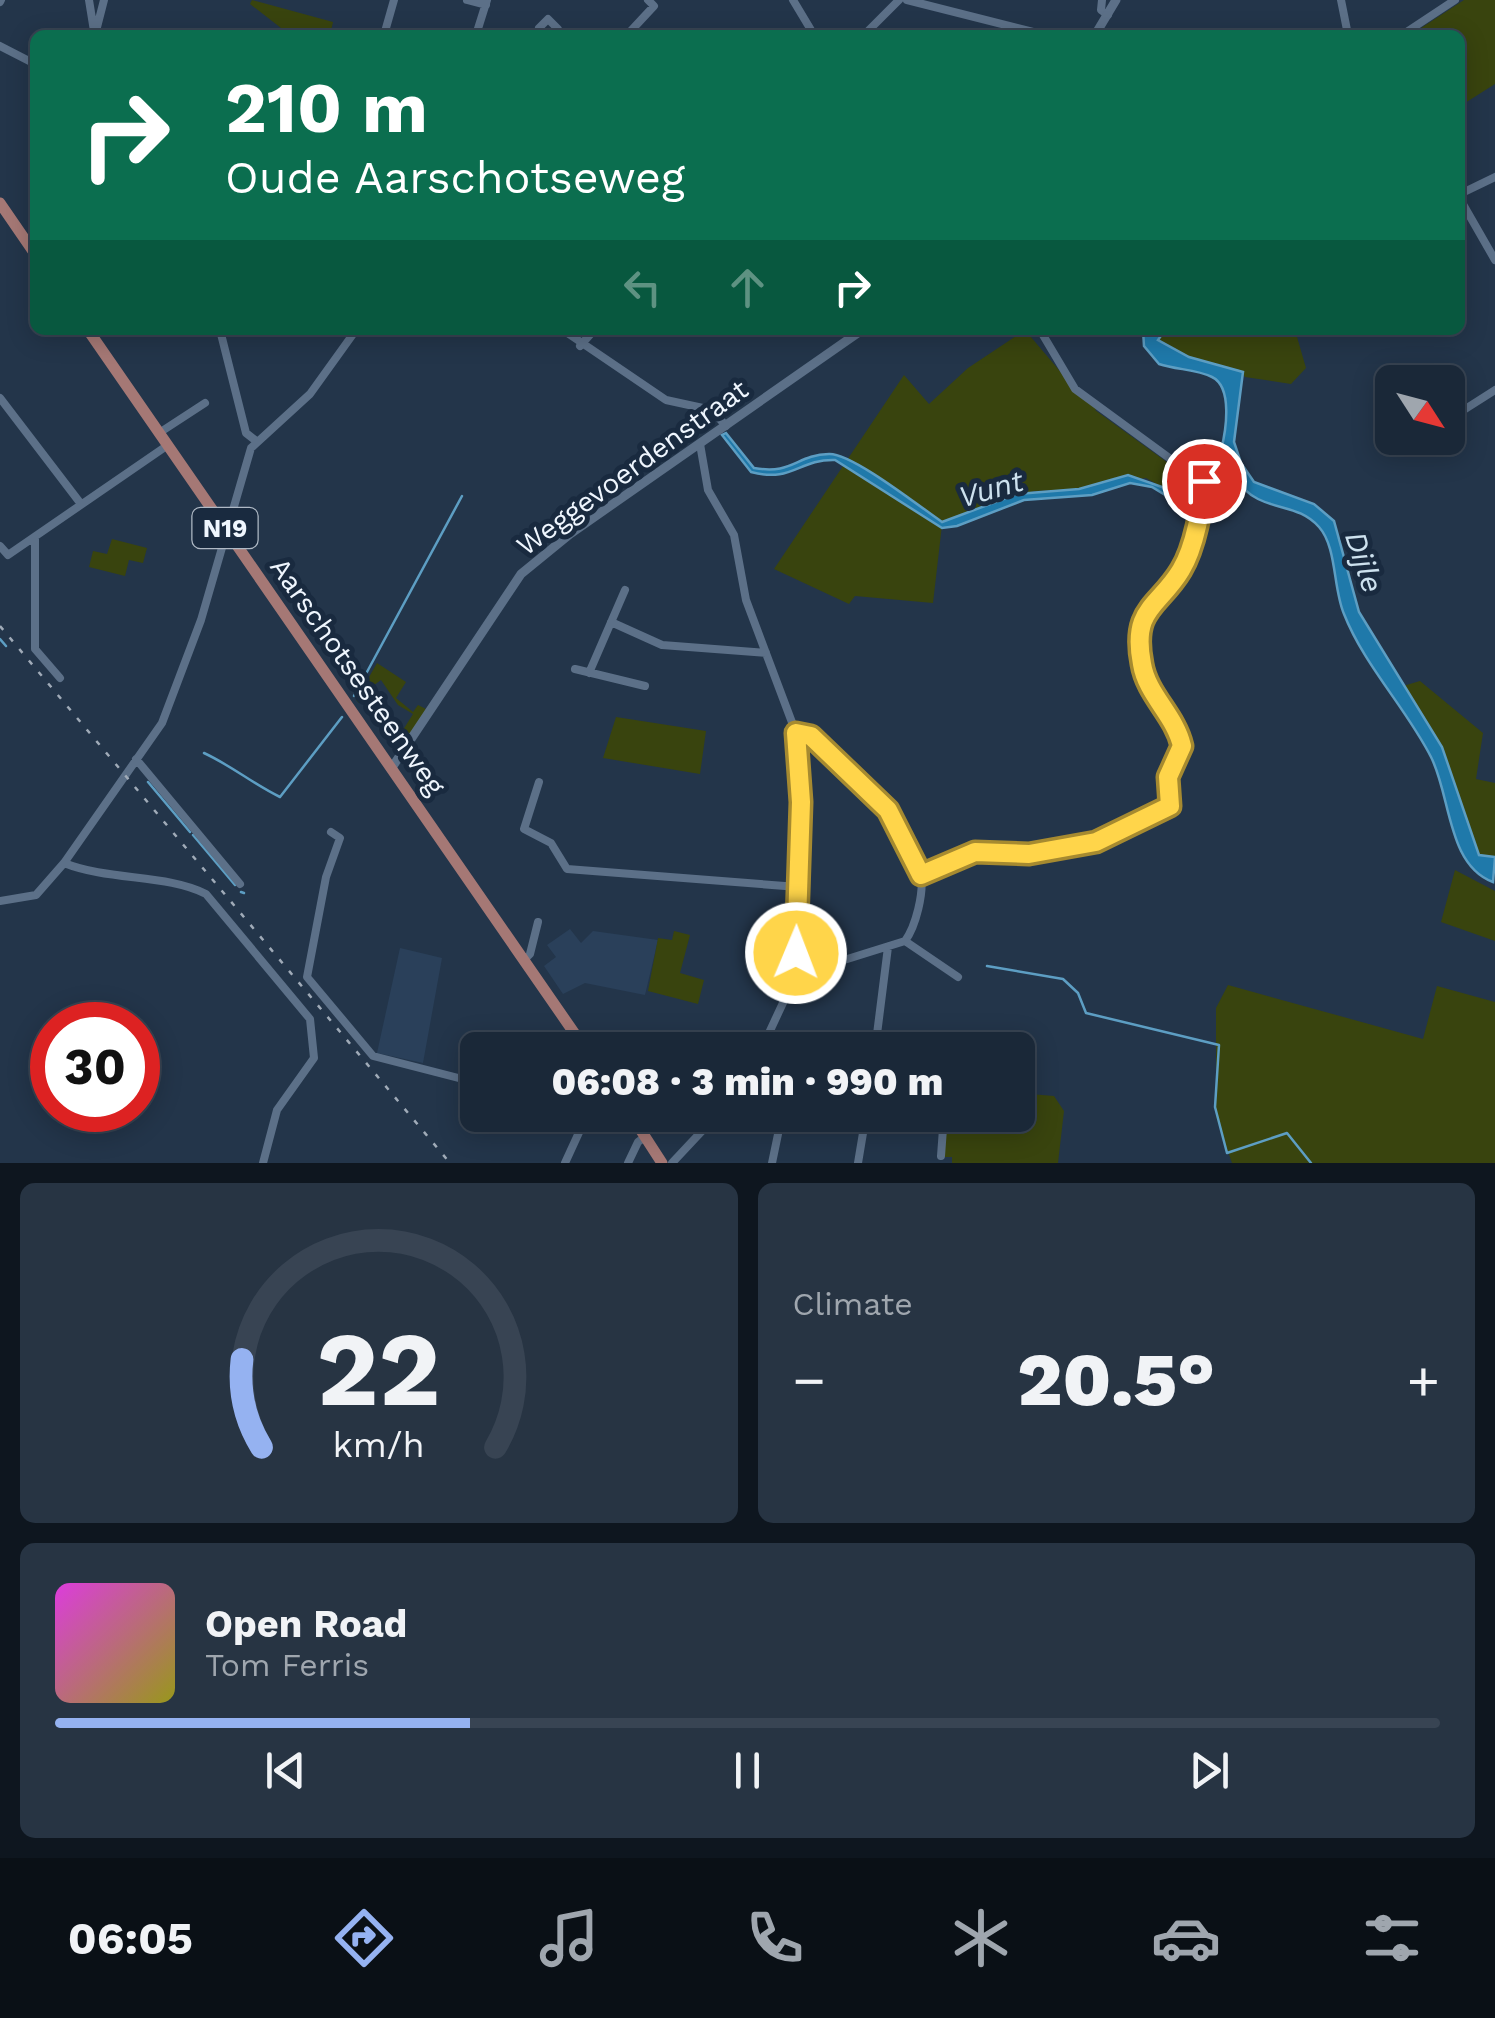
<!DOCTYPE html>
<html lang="en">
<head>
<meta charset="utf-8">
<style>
	:root { --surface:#1a2838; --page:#273443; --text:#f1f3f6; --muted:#9fa6ae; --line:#384453; --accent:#95b2f1 }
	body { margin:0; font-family:"Work Sans",sans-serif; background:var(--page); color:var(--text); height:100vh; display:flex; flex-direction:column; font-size:38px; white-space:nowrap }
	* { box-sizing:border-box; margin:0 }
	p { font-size:32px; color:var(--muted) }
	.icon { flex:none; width:55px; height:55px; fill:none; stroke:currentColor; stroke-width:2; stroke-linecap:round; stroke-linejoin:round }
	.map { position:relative; height:1163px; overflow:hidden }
	.sheet { display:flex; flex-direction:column; gap:20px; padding:20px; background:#0e161f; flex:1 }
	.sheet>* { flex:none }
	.banner { position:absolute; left:30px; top:30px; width:1435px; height:305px; border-radius:15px; box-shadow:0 5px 25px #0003,0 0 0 2px var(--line); background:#0b6e4f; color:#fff; overflow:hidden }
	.needle { width:65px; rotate:126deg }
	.controls { position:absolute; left:1375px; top:365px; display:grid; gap:20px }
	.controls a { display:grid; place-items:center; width:90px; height:90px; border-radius:15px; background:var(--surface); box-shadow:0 5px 25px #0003,0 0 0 2px var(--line); font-size:50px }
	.speed { position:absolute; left:30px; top:1002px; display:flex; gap:20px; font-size:50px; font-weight:700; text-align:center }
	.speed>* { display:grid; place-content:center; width:130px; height:130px; border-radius:50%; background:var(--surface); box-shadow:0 5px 25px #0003,0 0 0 2px var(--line); line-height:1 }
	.speed .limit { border:15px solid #d22; background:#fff; color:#111 }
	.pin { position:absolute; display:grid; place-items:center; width:85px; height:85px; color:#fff; margin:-42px; border:5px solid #fff; border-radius:50%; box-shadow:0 2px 10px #0007 }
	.me { position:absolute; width:110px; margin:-55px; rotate:1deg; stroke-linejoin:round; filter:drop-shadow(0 0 8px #0008) }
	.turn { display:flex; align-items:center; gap:35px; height:210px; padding:0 30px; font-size:45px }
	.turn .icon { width:130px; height:130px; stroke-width:2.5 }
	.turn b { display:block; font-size:70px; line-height:85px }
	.lanes { display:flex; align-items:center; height:95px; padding:0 30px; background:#0003; justify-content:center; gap:50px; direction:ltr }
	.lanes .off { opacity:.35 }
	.big { font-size:75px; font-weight:800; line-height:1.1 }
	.sheet .widget { flex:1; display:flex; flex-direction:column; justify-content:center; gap:15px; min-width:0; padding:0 35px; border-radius:15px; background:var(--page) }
	.sheet .dial { align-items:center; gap:0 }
	.dial svg { height:260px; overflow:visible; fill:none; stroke:var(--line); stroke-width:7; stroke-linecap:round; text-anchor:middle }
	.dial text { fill:var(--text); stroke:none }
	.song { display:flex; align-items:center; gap:30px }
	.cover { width:120px; height:120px; border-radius:15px; background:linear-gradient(135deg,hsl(300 70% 55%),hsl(60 70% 35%)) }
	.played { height:10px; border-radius:5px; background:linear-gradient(90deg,var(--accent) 30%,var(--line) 30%) }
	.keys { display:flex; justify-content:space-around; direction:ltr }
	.heat { display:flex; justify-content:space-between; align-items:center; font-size:55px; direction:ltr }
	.sheet .tiles { flex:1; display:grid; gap:20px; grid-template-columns:1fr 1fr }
	.widget:last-child { grid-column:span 2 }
	.trip { position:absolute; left:460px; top:1032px; width:575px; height:100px; border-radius:15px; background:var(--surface); box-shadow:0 5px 25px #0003,0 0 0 2px var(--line); font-weight:800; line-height:100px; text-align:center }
	.tab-bar { display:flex; height:160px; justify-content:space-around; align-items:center; background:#0a1016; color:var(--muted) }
	.tab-bar .icon { width:70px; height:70px }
	.tab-bar .current { color:var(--accent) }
	.tab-bar b { font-size:45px; color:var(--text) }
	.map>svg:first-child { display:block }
</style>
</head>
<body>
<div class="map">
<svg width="1495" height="1163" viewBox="0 0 1495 1163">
	<rect width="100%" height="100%" fill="#23354a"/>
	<path fill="#2a405a" d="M 570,929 L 581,943 L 593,931 L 658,940 L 645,995 L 585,983 L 563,994 L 544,966 L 556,957 L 547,945 Z
		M 400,948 L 442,958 L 423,1063 L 377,1053 Z"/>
	<path fill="#39440e" d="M 252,0 L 333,22 L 330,35 L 290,35 L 250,4 Z
		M 1464,0 L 1495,0 L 1495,84 L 1465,103 L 1460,96 L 1460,35 L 1422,35 L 1418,30 Z
		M 1025,330 L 1075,389 L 1099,407 L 1095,410 L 1186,476 L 1198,475 L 1185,489 L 1171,492 L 1146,478 L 1079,489 L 1035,491 L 992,501 L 942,525 L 933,603 L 855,596 L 849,604 L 774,569 L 904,375 L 929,404 L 968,368 Z
		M 1165,330 L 1295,330 L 1306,368 L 1291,384 L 1245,377 L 1240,370 L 1189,357 L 1158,340 Z
		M 112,539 L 147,548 L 143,563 L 129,560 L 125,576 L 89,567 L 93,551 L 107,554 Z
		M 377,663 L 406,682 L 396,698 L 413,712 L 418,705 L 426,709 L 410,735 L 403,730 L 413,714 L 398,705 L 381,680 L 366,691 L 367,698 L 359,703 L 356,700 Z
		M 1420,681 L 1483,733 L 1476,779 L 1495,783 L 1495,857 L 1479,856 L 1442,747 L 1403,686 Z
		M 616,717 L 706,731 L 700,774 L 603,758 Z
		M 1455,870 L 1495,891 L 1495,941 L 1441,922 Z
		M 674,931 L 690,935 L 680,973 L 704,980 L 698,1004 L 648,991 L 658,938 L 672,940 Z
		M 1228,985 L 1423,1039 L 1437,986 L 1495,1002 L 1495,1163 L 1232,1163 L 1216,1117 L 1216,1008 Z
		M 1018,1093 L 1054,1096 L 1064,1111 L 1058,1163 L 952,1163 L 952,1157 L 944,1157 L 947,1115 L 1018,1115 Z"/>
	<path fill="#1f79aa" stroke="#5d9ec3" stroke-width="2.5" d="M 1143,330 L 1165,330 L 1158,340 L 1189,357 L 1243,372 L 1234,442 L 1241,463 L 1254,482 L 1314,504 L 1334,521 L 1359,612 L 1442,747 L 1479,855 L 1495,857 L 1493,882 C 1447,865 1451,796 1431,757 C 1406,708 1364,665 1344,614 C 1333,589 1337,547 1319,527 C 1301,507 1280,510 1258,499 C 1240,490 1234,474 1220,462 L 1202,476 L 1199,472 C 1205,465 1219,459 1221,450 C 1226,431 1233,387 1212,377 C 1196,369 1177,370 1159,364 L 1144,346 Z
		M 726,433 L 754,468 C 793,475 796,455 829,454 C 852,453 920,507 942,522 L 1017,494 L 1079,489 L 1128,475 L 1179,493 L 1198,475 L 1200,478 L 1183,500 L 1175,501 L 1152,487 L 1130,483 L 1092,495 L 1024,500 L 957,526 L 942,528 L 835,460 C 798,459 793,483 751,472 L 722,435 Z"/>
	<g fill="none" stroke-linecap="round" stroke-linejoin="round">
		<path stroke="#5d9ec3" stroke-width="2.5" d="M 0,639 L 6,646
			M 354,696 L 462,496
			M 204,753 C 232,766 253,784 280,797 L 342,717
			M 148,782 L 190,832
			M 193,835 L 235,885
			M 241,892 L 244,893
			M 987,966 L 1063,979 L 1078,993 L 1086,1013 L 1219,1045 L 1215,1107 L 1227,1153 L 1287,1133 L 1311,1163"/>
		<path stroke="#5c7088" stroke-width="8" d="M 89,0 L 94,31
			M 467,0 L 486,5
			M 793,0 L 814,35
			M 907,0 L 1045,35
			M 1102,0 L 1101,10 L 1108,15
			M 1341,0 L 1348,35
			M 0,2 L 1,0
			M 95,35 L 104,0
			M 384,35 L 394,0
			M 476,35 L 487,0
			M 548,35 L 539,28 L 548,19 L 558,29 L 557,35
			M 627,35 L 654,6 L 648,0
			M 864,35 L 899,0
			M 1402,35 L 1455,0
			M 0,46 L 35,64
			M 1460,194 L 1495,177
			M 1460,199 L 1495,260
			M 220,330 L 246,433 L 255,440
			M 563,330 L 666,400 L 712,410 L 726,426
			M 580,346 L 594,330
			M 0,398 L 81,504
			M 1448,420 L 1495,390
			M 159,433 L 205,403
			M 700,444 L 708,490 L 734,535 L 746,600 L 796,733 C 836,735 916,835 921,874 C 924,893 916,926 905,941
			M 35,537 L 35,649 L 60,678
			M 0,546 L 8,555 L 168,445
			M 611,622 L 662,645 L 766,653
			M 575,669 L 645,686
			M 589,673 L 625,590
			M 136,759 L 240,884
			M 539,782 L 524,829 L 551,843 L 567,869 L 798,887
			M 331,832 L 340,838 L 326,877 L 307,977 L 373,1056 L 478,1083
			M 64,863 C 109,881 167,874 206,894 L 310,1019 L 314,1058 L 277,1110 L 263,1163
			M 921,875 L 975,852 L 1029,854 L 1095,842 L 1170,805 L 1168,777 L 1181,746 C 1175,715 1146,693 1141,662 C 1132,602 1164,606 1183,566 C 1195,541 1199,508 1205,482 L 1196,470 L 1187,471 L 1075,389 L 1040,330
			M 0,901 L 36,895 L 64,863 L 162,723 L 201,620 L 251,448 L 310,394 L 356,330
			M 905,941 L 958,977
			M 524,960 L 530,954 L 538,922
			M 796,975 L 905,941
			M 761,1050 L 796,975 L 801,802 L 796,733
			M 875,1050 L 888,947
			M 602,1115 L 607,1115
			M 941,1156 L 944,1115
			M 565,1163 L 587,1115
			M 628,1163 L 638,1142 L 646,1136
			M 672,1163 L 717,1115
			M 772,1163 L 782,1115
			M 858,1163 L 866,1115"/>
		<path stroke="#5c7088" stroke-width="9" d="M 1095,35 L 1116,0
			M 391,769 L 521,574 L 570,534 L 862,330"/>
		<path stroke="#a57875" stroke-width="11" d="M 0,203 L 35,254
			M 88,330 L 586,1050
			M 631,1115 L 662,1163"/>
		<path stroke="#a0abb8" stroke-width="2.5" stroke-dasharray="5 10" stroke-linecap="butt" d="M 0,626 L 450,1163"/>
	</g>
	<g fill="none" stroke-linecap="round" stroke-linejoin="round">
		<defs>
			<path id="route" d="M 796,953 L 801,802 L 796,733 L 811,736 L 888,810 L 921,875 L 975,852 L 1029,854 L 1096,842 L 1170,806 L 1168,777 L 1182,746 C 1175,715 1147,695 1142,664 C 1131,608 1159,607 1181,570 C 1195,547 1202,506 1204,481"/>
		</defs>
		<use href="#route" stroke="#a68a30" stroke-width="25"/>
		<use href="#route" stroke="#ffd54a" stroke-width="18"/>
	</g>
	<g text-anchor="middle" stroke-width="10" stroke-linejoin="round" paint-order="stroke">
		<rect fill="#192a3f" stroke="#afb9c5" stroke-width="2.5" x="192.5" y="508" width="65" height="40" rx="8"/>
		<g font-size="25" font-weight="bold" fill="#eff6fe">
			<text x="225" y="537">N19</text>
		</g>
		<g font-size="28" fill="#eff6fe" stroke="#192a3f">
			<text transform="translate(632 467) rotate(-36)" y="10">Weggevoerdenstraat</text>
			<text transform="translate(358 676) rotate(55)" y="10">Aarschotsesteenweg</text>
		</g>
		<g font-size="30" font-style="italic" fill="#cde1ee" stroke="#192a3f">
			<text transform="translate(991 489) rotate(-16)" y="10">Vunt</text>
			<text transform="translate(1364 562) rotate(72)" y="10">Dijle</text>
		</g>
	</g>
</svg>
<div class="controls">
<a><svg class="needle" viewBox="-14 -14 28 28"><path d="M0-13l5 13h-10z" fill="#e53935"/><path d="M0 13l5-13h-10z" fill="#9fa6ae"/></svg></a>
</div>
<div class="speed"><div class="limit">30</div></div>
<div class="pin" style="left:1204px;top:481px;background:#d93025"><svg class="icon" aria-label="arrive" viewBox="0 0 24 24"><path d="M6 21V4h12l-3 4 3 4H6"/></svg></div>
<svg class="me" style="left:796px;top:953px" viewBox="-20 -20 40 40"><circle r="17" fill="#ffd54a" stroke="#fff" stroke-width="3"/><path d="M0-11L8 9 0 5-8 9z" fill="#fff"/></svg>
<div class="trip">06:08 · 3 min · 990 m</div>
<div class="banner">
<div class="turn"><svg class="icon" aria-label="right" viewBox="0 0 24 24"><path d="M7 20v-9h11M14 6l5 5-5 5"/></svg><div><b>210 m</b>Oude Aarschotseweg</div></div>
<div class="lanes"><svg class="icon off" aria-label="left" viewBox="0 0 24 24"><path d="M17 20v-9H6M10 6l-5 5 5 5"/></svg><svg class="icon off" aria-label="ahead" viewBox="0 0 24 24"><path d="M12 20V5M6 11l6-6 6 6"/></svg><svg class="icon" aria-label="right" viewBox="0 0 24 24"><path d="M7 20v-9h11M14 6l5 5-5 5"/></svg></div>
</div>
</div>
<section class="sheet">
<div class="tiles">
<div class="widget dial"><svg viewBox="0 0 100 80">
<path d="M14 69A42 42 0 1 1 86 69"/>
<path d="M14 69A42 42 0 0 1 8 42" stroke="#95b2f1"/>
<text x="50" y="56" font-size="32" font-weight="700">22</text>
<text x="50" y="72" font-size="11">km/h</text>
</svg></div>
<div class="widget"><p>Climate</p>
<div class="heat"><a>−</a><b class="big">20.5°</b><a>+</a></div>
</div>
<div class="widget">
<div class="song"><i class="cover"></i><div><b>Open Road</b><p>Tom Ferris</p></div></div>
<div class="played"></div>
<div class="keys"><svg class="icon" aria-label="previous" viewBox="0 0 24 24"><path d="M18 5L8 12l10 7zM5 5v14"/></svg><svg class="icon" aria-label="pause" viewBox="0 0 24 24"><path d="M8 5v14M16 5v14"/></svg><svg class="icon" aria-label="next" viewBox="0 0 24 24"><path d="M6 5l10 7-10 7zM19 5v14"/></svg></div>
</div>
</div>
</section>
<nav class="tab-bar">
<b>06:05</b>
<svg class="icon current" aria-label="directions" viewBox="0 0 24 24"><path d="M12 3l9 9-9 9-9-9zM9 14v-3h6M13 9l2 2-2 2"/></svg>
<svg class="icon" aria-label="music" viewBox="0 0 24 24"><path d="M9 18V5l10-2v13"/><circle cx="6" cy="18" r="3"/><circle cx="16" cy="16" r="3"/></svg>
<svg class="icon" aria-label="phone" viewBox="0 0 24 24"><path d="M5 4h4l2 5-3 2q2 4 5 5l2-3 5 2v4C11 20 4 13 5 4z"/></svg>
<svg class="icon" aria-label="climate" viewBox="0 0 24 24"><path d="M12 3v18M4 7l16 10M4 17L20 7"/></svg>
<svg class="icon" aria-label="car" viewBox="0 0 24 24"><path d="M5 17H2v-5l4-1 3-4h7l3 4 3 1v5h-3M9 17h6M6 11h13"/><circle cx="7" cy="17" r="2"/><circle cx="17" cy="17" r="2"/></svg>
<svg class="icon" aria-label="filters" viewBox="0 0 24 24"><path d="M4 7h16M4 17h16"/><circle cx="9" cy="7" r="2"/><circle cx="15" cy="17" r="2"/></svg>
</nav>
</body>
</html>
